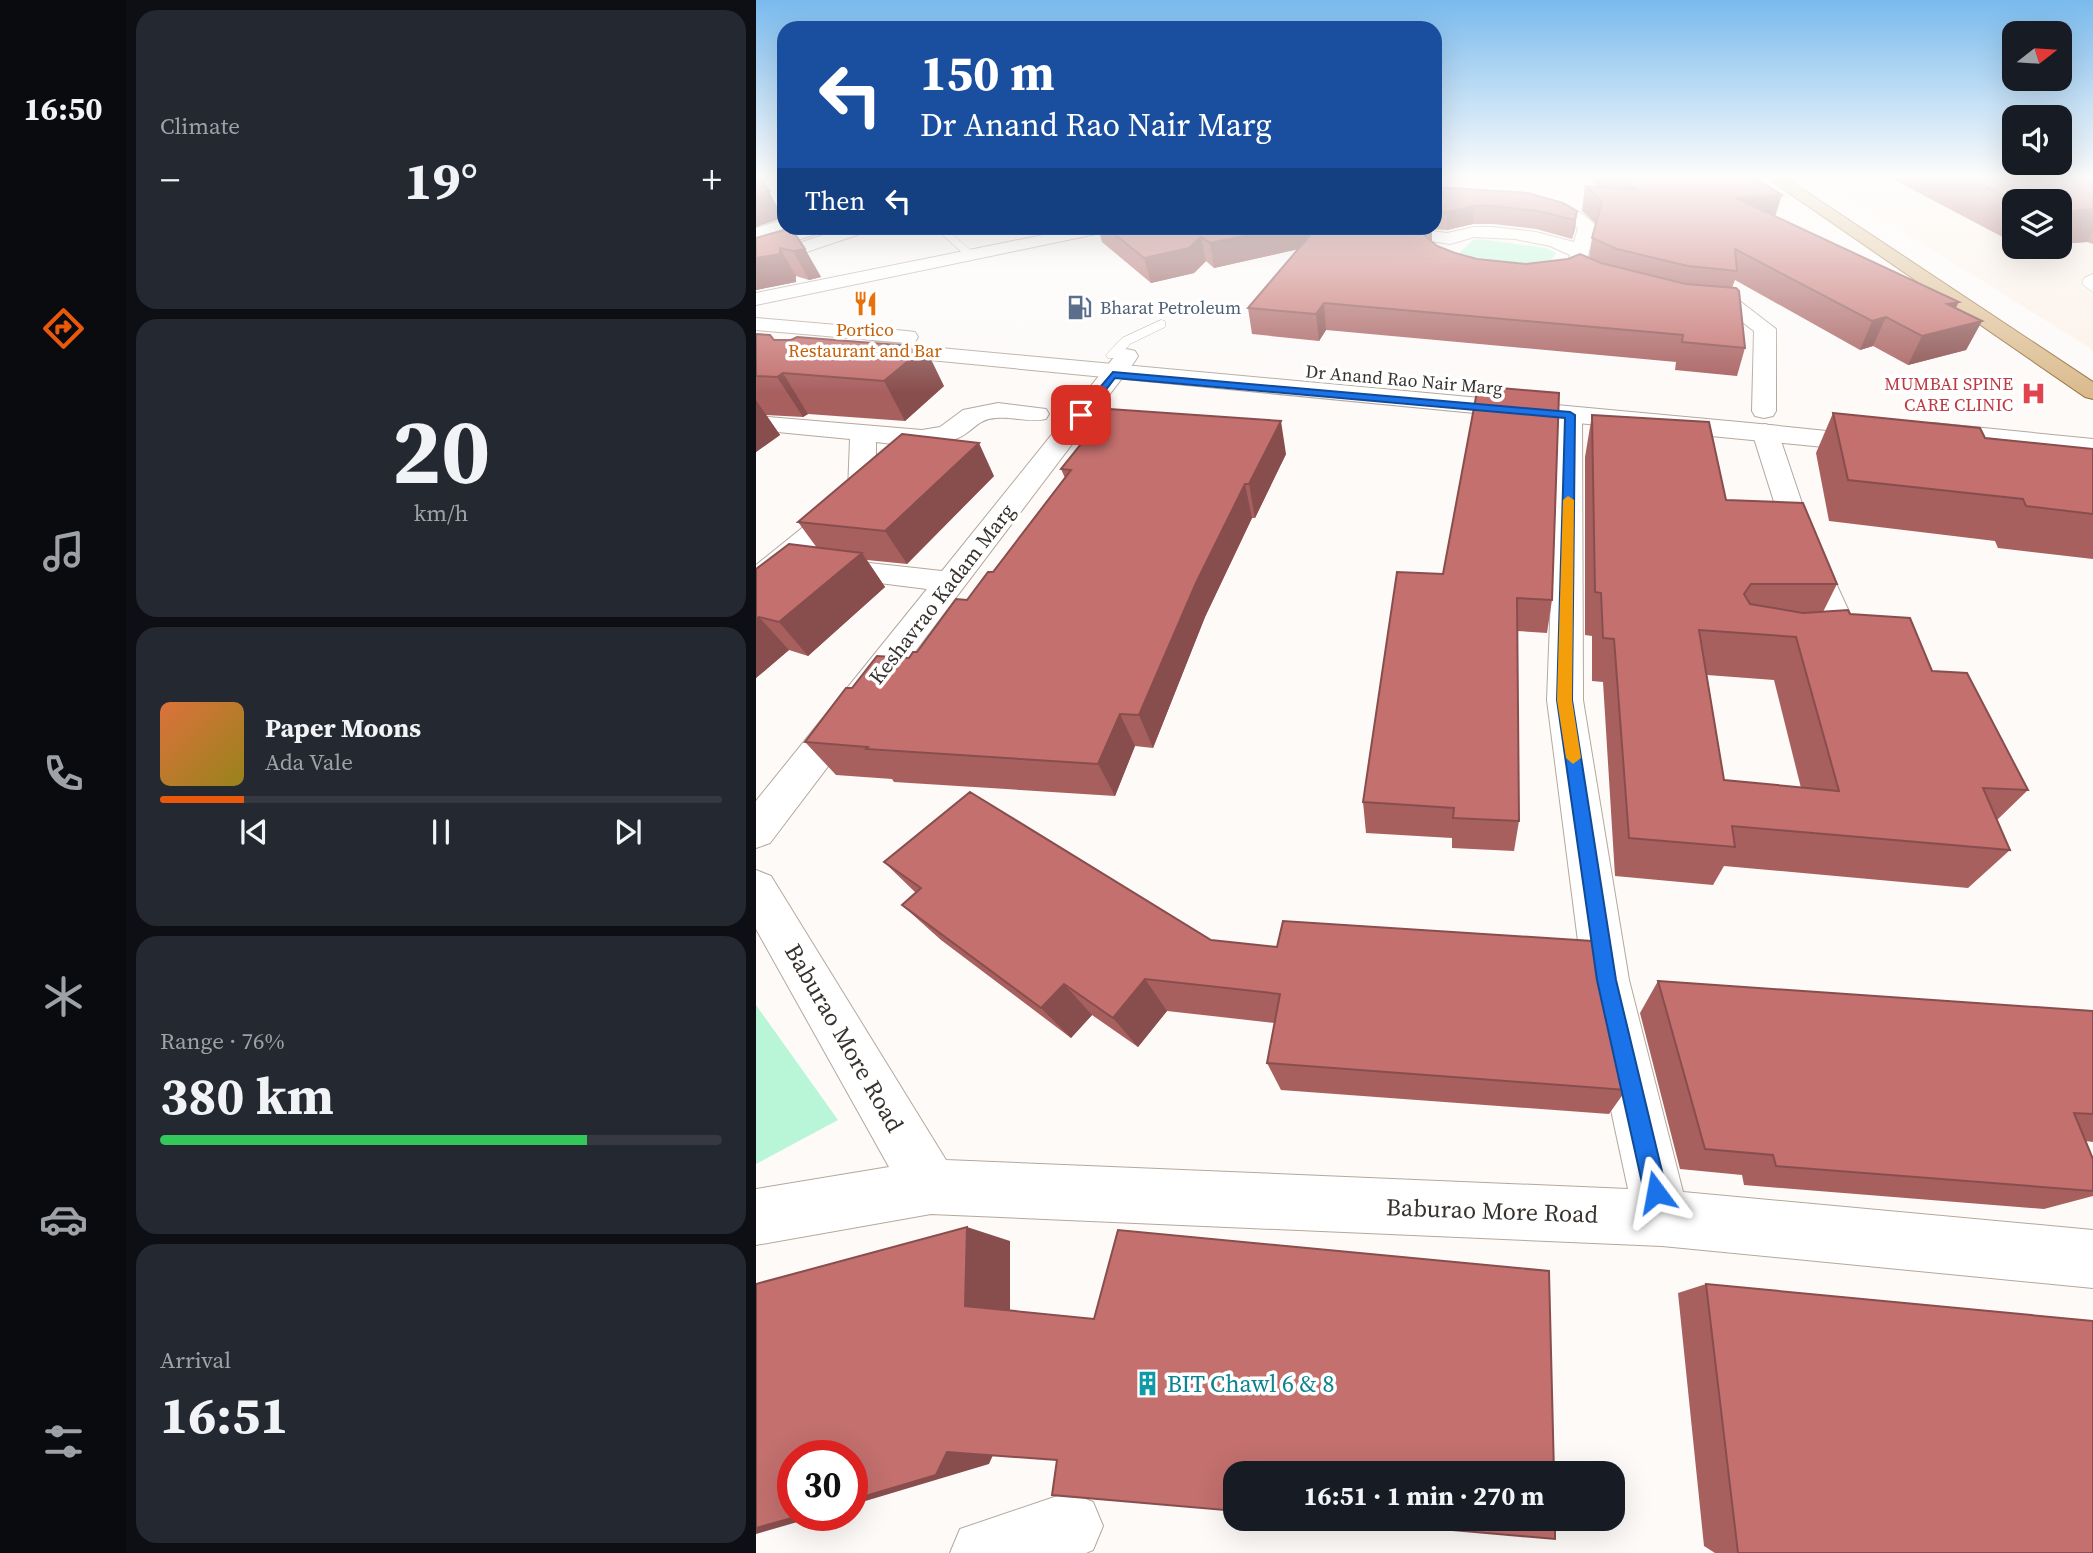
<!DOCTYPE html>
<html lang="en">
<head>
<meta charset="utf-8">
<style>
	:root { --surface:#171b24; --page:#242831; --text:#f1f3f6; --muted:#9ea1a6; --line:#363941; --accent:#ea580c }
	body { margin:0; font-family:"Source Serif 4",serif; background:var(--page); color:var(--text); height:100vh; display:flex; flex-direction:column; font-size:26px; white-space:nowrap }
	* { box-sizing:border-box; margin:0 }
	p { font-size:23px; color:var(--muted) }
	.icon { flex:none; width:38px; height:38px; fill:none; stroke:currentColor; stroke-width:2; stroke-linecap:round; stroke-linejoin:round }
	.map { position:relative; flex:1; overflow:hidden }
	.panel { display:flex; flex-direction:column; gap:10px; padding:10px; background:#0d0f14; width:630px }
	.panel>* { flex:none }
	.hud { position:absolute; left:21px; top:21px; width:665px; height:214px; border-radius:21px; box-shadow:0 7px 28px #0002; background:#1a4fa0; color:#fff; overflow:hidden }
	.needle { width:46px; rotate:73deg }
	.tools { position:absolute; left:1246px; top:21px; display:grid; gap:14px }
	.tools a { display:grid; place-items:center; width:70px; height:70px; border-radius:14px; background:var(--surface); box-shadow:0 7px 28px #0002; font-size:35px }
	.speed { position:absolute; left:21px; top:1440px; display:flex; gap:14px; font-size:35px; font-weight:700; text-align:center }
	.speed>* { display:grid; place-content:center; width:91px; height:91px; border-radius:50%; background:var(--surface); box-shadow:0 7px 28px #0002; line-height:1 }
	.speed .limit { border:10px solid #d22; background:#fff; color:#111 }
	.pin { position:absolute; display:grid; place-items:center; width:60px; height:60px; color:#fff; margin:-30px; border-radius:14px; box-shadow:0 4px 10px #0006 }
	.me { position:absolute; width:77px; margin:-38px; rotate:347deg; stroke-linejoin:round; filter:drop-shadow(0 0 5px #0008) }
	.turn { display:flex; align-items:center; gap:24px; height:147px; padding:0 28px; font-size:32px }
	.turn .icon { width:91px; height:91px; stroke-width:2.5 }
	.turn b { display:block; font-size:49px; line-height:60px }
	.then { display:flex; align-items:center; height:66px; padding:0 28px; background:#0003; gap:14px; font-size:26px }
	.big { font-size:52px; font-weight:700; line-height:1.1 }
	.panel .card { flex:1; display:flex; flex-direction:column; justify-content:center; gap:10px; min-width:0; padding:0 24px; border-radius:21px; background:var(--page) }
	.panel .dial { align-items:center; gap:0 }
	.dial b { font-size:91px; line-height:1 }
	.song { display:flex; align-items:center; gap:21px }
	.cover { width:84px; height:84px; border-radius:10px; background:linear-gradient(135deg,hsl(20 70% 55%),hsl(50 70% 35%)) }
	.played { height:7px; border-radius:4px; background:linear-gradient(90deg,var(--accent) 15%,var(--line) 15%) }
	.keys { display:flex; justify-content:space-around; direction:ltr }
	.heat { display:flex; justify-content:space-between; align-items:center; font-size:38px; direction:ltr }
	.charge { height:10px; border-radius:5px; background:linear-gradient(90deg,#34c759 76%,var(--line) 0) }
	.trip { position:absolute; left:467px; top:1461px; width:402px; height:70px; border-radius:21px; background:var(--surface); box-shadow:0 7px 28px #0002; font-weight:700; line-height:70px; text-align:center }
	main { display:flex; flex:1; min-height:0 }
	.tab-bar { display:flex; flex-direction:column; width:126px; justify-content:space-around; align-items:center; background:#090b0e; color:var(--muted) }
	.tab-bar .icon { width:49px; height:49px }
	.tab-bar .current { color:var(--accent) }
	.tab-bar b { font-size:32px; color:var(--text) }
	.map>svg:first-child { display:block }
</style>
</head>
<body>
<main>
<nav class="tab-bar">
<b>16:50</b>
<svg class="icon current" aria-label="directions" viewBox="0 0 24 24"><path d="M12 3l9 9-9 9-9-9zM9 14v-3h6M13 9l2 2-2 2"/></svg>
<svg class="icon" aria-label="music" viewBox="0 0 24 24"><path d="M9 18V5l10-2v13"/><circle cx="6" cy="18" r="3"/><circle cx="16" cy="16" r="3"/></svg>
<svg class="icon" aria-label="phone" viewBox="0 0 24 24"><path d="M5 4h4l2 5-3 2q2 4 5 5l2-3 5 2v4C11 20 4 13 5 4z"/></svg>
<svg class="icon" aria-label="climate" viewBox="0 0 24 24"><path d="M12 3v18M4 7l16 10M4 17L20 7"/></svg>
<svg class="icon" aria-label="car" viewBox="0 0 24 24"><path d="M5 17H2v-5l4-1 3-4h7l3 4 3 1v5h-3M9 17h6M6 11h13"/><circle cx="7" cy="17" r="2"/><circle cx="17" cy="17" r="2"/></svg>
<svg class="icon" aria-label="filters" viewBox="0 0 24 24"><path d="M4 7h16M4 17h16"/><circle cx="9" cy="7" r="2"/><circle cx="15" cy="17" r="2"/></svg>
</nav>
<section class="panel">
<div class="card"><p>Climate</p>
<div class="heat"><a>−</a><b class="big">19°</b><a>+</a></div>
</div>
<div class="card dial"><b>20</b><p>km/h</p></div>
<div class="card">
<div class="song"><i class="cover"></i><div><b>Paper Moons</b><p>Ada Vale</p></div></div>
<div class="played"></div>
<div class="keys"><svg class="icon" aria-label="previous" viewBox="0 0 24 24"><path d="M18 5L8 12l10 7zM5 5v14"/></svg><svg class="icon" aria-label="pause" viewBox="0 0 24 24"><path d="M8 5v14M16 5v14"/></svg><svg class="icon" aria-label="next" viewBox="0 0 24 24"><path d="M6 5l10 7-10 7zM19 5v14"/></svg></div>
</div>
<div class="card"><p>Range · 76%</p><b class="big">380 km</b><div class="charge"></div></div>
<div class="card"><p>Arrival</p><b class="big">16:51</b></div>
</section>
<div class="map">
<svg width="1337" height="1553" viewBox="0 0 1337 1553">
	<rect width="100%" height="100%" fill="#fdfaf8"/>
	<path fill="#fcf1e7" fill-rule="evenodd" d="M 1056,175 L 1337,175 L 1337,350 ZM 1258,201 L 1304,201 L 1304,247 L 1258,247 Z"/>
	<path fill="#b8f6d7" d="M 724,239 L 790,248 L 800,253 L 791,267 L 784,271 L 701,255 L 717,240 Z
		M 0,1005 L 82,1120 L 0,1164 Z"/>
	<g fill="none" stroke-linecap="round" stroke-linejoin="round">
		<defs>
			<path id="lane" d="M 179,228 L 189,228 L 219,254 L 210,256 Z
				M 1337,274 L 1337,292 L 1326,284 L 1328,278 Z
				M 405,320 L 409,321 L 409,327 L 374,344 L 362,358 L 352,358 L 350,355 L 366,338 Z"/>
			<path id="street" d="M 679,192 C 722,194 810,190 840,226 L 829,266 L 858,279 L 861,283 L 851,289 L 812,272 L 810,268 L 814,255 L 794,246 L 759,239 L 718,237 L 694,244 L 624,233 L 615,228 L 654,228 L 691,233 L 718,227 L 737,227 L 780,232 L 818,242 L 822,228 C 780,200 727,204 679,202 Z
				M 28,220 L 28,228 L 34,229 L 0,239 L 0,228 Z
				M 89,228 L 113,228 L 110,232 L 0,269 L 0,257 Z
				M 322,228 L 354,228 L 345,233 L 0,305 L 0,293 Z
				M 937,297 L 985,302 L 1020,329 L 1020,411 L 1017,416 L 1008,418 L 999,416 L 996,411 L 998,331 L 973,312 L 930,307 L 927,303 L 930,299 Z
				M 371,349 L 379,351 L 382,356 L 379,361 L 14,843 L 0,848 L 0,801 L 171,589 L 68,576 L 57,574 L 53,567 L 57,560 L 68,558 L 186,571 L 363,351 Z
				M 242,403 L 290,409 L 293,414 L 290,419 C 273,423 257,416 240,418 C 221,419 218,431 202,438 C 176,449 147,445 120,442 L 120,494 L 116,500 L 11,588 L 0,591 L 0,565 L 92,491 L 94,439 L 0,430 L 0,416 L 166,430 L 184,427 L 207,410 Z
				M 814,408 L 823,410 L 826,415 L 827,700 L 873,980 L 927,1192 L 1337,1230 L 1337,1288 L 906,1246 L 175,1214 L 0,1245 L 0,1189 L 133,1167 L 0,929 L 0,870 L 15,876 L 190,1160 L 872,1189 L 827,980 L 791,700 L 802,415 L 805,410 Z
				M 1009,424 L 1018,427 L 1022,432 L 1054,527 L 1102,631 C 1091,650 1065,655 1044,649 L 1039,641 L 1044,633 L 1068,627 L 1026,527 L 996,432 L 1000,427 Z
				M 313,1492 L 337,1502 L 347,1526 L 337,1550 L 330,1553 L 194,1553 L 204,1529 Z"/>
			<path id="secondary" d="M 45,228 L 70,228 L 67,232 L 0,253 L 0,242 Z
				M 0,318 L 151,331 L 159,332 L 162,337 L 159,342 L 151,343 L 0,330 Z
				M 120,342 L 994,423 L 1119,436 L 1128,439 L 1132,444 L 1128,449 L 1119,452 L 112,354 L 109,349 L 112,344 Z
				M 1177,423 L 1337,439 L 1337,455 L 1168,435 L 1165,430 L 1168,425 Z"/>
			<path id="primary" d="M 1007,175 L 1025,175 L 1337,382 L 1337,399 L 1329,397 Z"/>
		</defs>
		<use href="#lane" stroke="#b4a89d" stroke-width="1"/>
		<use href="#street" stroke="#b4a89d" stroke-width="2"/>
		<use href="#secondary" stroke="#b4a89d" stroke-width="2"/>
		<use href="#primary" stroke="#926e3b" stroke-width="2"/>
		<use href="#lane" fill="#fff" fill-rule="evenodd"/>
		<use href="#street" fill="#fff" fill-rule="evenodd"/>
		<use href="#secondary" fill="#fff" fill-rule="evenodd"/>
		<use href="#primary" fill="#dbbb8e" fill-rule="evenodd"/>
	</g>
	<path fill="#a8605f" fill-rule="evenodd" d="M 828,175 L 994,175 L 1019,216 L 1226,321 L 1210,350 L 1152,365 L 1117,346 L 1104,350 L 979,280 L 976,288 L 989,348 L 981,376 L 919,370 L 920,362 L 570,330 L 563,341 L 496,334 L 492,308 L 542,249 L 458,268 L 450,261 L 438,273 L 395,283 L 346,242 L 342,228 L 679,228 L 679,187 L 821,211 L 819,229 L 816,239 L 780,229 L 737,224 L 717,224 L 691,230 L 676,229 L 676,242 L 681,246 L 699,253 L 721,259 L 770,264 L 833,258 L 836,238 L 840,224 L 826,211 L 829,186 L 843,187 Z
		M 1129,175 L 1337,175 L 1337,244 L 1331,242 L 1304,244 L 1304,201 L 1258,201 L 1258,243 Z
		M 0,238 L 49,249 L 65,277 L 53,280 L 40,276 L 40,282 L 0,290 Z
		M 0,334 L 18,340 L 188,386 L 149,421 L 52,414 L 47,417 L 10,415 L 24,435 L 0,452 Z
		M 1077,413 L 1229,438 L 1337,449 L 1337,559 L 1242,548 L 1239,541 L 1073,521 L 1060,453 Z
		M 836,415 L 970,500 L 1081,584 L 1067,612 L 1094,614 L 1176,671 L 1272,790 L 1241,820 L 1254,850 L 1212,888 L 968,866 L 957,885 L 859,876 L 847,682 L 836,681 L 836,636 L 829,635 L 829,457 ZM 951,675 L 1018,680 L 1045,788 L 968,780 Z
		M 530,454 L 499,518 L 496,518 L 449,617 L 397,748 L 379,746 L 359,796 L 138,782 L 136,779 L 80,775 L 49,742 L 96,688 L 153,658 L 161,652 L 211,600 L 237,572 L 309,478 L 305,469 Z
		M 238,476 L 151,564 L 111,560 L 129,587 L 52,656 L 33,650 L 0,678 L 0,569 L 61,548 L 42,522 Z
		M 641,572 L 796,600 L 791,633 L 761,631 L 763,821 L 758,851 L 696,848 L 696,838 L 610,833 L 607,802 Z
		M 128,862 L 455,940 L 870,1090 L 853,1114 L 525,1090 L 511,1063 L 519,1023 L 411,1011 L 382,1047 L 336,1015 L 315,1038 L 185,940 L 146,905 L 160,893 Z
		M 902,981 L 1337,1011 L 1337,1142 L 1329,1141 L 1337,1159 L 1337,1196 L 1288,1209 L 988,1185 L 986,1175 L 924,1169 L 884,1013 Z
		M 950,1284 L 1337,1553 L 959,1553 L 948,1546 L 922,1293 Z"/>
	<path fill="#884e4d" d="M 13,191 L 27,218 L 0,227 L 0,196 Z
		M 1026,195 L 1018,220 L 980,198 Z
		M 718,206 L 717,224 L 691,230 L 691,212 Z
		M 1337,209 L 1337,232 L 1331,242 L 1304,244 L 1304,212 Z
		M 821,211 L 819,229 L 816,239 L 819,220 Z
		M 527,228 L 569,228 L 570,243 L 458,268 L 454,243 Z
		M 673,228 L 676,228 L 676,244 L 669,236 Z
		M 445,237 L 450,261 L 438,273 L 395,283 L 388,258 Z
		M 24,248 L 40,276 L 40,282 L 0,290 L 0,258 Z
		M 49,249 L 65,277 L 53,280 L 37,251 Z
		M 1203,302 L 1188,330 L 1226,321 L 1210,350 L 1152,365 L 1166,336 L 1191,304 Z
		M 568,303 L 570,330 L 563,341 L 560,314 Z
		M 1130,317 L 1117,346 L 1104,350 L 1116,321 Z
		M 169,347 L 188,386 L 149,421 L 128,381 Z
		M 27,373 L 52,414 L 47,417 L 21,377 Z
		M 0,400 L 24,435 L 0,452 Z
		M 525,421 L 530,454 L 499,518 L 493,484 Z
		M 223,443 L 238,476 L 151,564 L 129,531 Z
		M 489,484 L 496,518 L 449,617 L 397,748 L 383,715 L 440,583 Z
		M 106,553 L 129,587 L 52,656 L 23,622 Z
		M 3,617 L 33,650 L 0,678 L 0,619 Z
		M 364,714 L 379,746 L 359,796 L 342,764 Z
		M 389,979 L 411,1011 L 382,1047 L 357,1018 Z
		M 308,984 L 336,1015 L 315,1038 L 285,1008 Z
		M 211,1227 L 254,1241 L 254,1313 L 209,1306 Z
		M 242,1444 L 233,1464 L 96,1505 L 96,1500 L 191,1452 Z
		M 43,1516 L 62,1516 L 0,1534 L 0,1528 Z"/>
	<path fill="#c3706e" stroke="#884e4d" stroke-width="2" fill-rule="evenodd" d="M 862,175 L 994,175 L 1026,195 L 980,198 L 1203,302 L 1191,304 L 1226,321 L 1166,336 L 1130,317 L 1116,321 L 979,249 L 981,271 L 932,266 L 861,249 L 836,238 L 846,201 L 829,186 L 881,190 Z
		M 1206,175 L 1337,175 L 1337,209 L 1304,212 L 1304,201 L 1260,201 Z
		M 5,179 L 13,191 L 0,196 L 0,181 Z
		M 679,187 L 772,193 L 807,203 L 821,211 L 819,220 L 782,211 L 738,206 L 718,206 L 691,212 L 679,211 Z
		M 35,228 L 49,249 L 37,251 L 24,248 L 24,254 L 0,258 L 0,238 Z
		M 351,228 L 527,228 L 454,243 L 445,237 L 433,248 L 388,258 Z
		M 560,228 L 673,228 L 669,236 L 681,246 L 699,253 L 721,259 L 770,264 L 812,259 L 824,254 L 845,263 L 930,284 L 980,288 L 983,291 L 989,348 L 926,342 L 927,335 L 568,303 L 560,314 L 492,308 Z
		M 0,334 L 14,335 L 18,340 L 35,340 L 41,337 L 169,347 L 128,381 L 27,373 L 21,377 L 0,376 Z
		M 722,386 L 803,393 L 796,600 L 761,598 L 763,821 L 697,818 L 698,808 L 607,802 L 641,572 L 687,574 Z
		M 353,409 L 525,421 L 493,484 L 489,484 L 440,583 L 383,715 L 364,714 L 342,764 L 110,749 L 112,747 L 49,742 L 90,688 L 96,688 L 121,656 L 153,658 L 157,652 L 161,652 L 200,599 L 211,600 L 232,572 L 237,572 L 315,470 L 305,469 Z
		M 1077,413 L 1224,428 L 1229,438 L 1337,449 L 1337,514 L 1270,506 L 1267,499 L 1092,480 Z
		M 836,415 L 953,422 L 970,500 L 1047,503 L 1081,584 L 995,584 L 988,594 L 994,604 L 1047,613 L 1092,610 L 1094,614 L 1154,618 L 1176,671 L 1211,673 L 1272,790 L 1227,788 L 1254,850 L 976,826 L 979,847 L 873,838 L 858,639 L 847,638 L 845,593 L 839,592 ZM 943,630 L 1040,637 L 1083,791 L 968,780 Z
		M 146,434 L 223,443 L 129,531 L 42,522 Z
		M 33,544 L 106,553 L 23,622 L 3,617 L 0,619 L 0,569 Z
		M 214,792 L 455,940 L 521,947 L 527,921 L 836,941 L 870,1090 L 511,1063 L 524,994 L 389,979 L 357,1018 L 308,984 L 285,1008 L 146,905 L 165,888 L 128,862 Z
		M 902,981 L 1337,1011 L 1337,1114 L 1318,1113 L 1337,1159 L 1337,1191 L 1020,1166 L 1017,1155 L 949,1149 Z
		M 211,1227 L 209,1306 L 338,1319 L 362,1230 L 793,1271 L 798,1474 L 480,1474 L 480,1511 L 296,1495 L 301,1460 L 191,1452 L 180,1475 L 96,1500 L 96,1456 L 37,1456 L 37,1516 L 43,1516 L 0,1528 L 0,1284 Z
		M 950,1284 L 1337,1321 L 1337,1553 L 982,1553 Z
		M 571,1519 L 799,1519 L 799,1539 Z"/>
	<linearGradient id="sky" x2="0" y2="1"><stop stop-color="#79baed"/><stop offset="0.45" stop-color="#fefdfc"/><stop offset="1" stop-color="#fefdfc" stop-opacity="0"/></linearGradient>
	<rect width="1337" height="393" fill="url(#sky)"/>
	<path fill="#1a73e8" stroke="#114b97" stroke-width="2" d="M 357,372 L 814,412 L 819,415 L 816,700 L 860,980 L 911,1192 L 908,1200 L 900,1203 L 892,1200 L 888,1192 L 841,980 L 801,700 L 809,418 L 359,378 L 329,417 L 322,417 L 322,413 Z"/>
	<path fill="#f59e0b" d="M 812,496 L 818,500 L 816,700 L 825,758 L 817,764 L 810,758 L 801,700 L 807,500 Z"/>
	<defs>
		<symbol id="restaurant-bare" viewBox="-9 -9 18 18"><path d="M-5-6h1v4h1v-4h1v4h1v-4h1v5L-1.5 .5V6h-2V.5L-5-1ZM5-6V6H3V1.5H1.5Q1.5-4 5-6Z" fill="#e8710a" stroke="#fff" stroke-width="2.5" paint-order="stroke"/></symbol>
		<symbol id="fuel-bare" viewBox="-9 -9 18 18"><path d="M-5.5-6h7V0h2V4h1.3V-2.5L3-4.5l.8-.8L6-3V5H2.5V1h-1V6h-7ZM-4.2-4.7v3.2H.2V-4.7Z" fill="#5c6f8a" stroke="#fff" stroke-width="2.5" paint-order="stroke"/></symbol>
		<symbol id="hospital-bare" viewBox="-9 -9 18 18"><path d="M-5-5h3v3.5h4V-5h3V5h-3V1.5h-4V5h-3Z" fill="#e0444e" stroke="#fff" stroke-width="2.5" paint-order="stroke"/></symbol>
		<symbol id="building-bare" viewBox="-9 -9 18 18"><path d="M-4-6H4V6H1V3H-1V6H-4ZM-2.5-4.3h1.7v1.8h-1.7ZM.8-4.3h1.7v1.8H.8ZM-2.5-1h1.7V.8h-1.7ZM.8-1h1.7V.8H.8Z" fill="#0f9aa8" stroke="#fff" stroke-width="2.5" paint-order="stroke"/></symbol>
	</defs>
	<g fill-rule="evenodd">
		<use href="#restaurant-bare" x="92" y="286" width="35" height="35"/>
		<use href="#fuel-bare" x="306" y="290" width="35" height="35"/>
		<use href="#hospital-bare" x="1260" y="376" width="35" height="35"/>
		<use href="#building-bare" x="374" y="1366" width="35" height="35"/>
	</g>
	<g text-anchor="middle" stroke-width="7" stroke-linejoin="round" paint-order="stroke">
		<g font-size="18" fill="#4e5e75" stroke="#fff" text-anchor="start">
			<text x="344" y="314">Bharat Petroleum</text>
		</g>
		<g font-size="18" fill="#c56008" stroke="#fff">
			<text x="109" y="336">Portico<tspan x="109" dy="21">Restaurant and Bar</tspan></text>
		</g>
		<g font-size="18" fill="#37322e" stroke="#fff">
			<text transform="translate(648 380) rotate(5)" y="6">Dr Anand Rao Nair Marg</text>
		</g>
		<g font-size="18" fill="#be3a42" stroke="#fff" text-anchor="end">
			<text x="1257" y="390">MUMBAI SPINE<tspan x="1257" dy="21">CARE CLINIC</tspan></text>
		</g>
		<g font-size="21" fill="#37322e" stroke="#fff">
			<text transform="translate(186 594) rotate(-52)" y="7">Keshavrao Kadam Marg</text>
		</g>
		<g font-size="24" fill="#37322e" stroke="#fff">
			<text transform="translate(88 1038) rotate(60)" y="8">Baburao More Road</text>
			<text transform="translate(736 1211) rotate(2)" y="8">Baburao More Road</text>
		</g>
		<g font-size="24" fill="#0d838f" stroke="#fff" text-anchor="start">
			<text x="411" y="1392">BIT Chawl 6 &amp; 8</text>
		</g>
	</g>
</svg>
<div class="tools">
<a><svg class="needle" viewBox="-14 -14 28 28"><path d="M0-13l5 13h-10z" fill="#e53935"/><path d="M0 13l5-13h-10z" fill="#9ea1a6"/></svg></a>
<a><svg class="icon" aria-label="sound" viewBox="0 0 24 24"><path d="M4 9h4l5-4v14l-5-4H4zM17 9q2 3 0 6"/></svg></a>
<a><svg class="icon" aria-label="layers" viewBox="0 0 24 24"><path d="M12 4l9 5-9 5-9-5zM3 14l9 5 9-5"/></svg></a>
</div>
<div class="speed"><div class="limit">30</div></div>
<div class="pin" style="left:325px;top:415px;background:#d93025"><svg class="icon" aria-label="arrive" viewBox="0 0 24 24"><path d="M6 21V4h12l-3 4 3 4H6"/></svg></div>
<svg class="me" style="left:900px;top:1192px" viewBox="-20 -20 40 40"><path d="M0-17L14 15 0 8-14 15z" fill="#1a73e8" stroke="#fff" stroke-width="4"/></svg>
<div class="trip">16:51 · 1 min · 270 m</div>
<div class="hud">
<div class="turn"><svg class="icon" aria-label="left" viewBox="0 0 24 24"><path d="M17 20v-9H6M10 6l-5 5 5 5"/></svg><div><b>150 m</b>Dr Anand Rao Nair Marg</div></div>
<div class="then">Then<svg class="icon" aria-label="left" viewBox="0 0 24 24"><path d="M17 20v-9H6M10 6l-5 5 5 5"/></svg></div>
</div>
</div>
</main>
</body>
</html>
